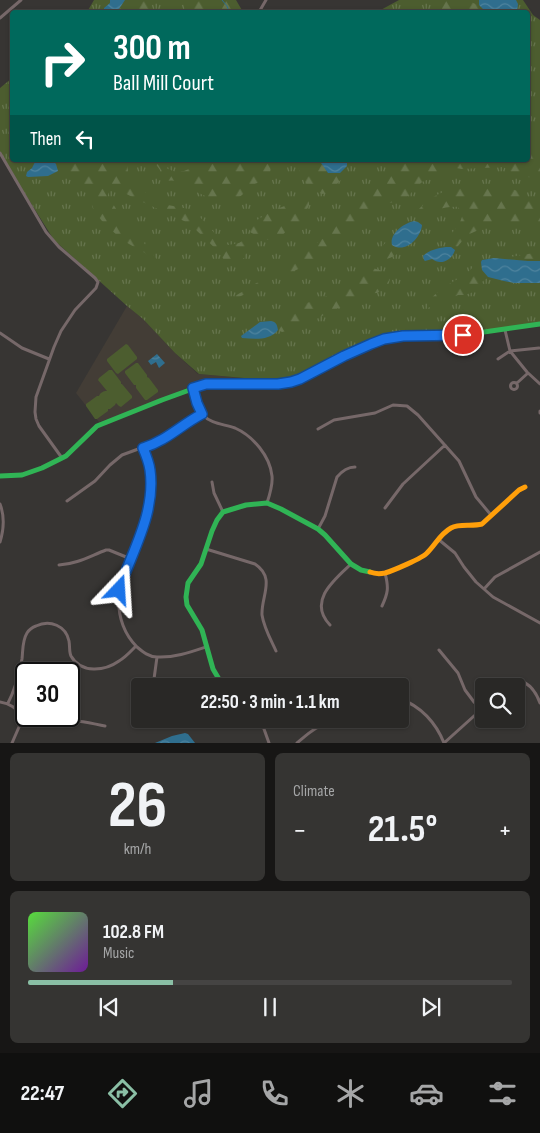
<!DOCTYPE html>
<html lang="en">
<head>
<meta charset="utf-8">
<style>
	:root { --surface:#292826; --page:#353432; --text:#f1f3f6; --muted:#a5a6a7; --line:#454443; --accent:#8abfa5 }
	body { margin:0; font-family:"Sofia Sans Condensed",sans-serif; background:var(--page); color:var(--text); height:100vh; display:flex; flex-direction:column; font-size:19px; white-space:nowrap }
	* { box-sizing:border-box; margin:0 }
	p { font-size:16px; color:var(--muted) }
	.icon { flex:none; width:28px; height:28px; fill:none; stroke:currentColor; stroke-width:2; stroke-linecap:round; stroke-linejoin:round }
	.map { position:relative; height:743px; overflow:hidden }
	.panel { display:flex; flex-direction:column; gap:10px; padding:10px; background:#171615; flex:1 }
	.panel>* { flex:none }
	.guide { position:absolute; left:10px; top:10px; width:520px; height:152px; border-radius:5px; box-shadow:0 1px 4px #0004,0 0 0 1px var(--line); background:#00695c; color:#fff; overflow:hidden }
	.tools { position:absolute; left:475px; top:678px; display:grid; gap:10px }
	.tools a { display:grid; place-items:center; width:50px; height:50px; border-radius:5px; background:var(--surface); box-shadow:0 1px 4px #0004,0 0 0 1px var(--line); font-size:25px }
	.speed { position:absolute; left:15px; top:662px; display:flex; gap:10px; font-size:25px; font-weight:700; text-align:center }
	.speed>* { display:grid; place-content:center; width:65px; height:65px; border-radius:50%; background:var(--surface); box-shadow:0 1px 4px #0004,0 0 0 1px var(--line); line-height:1 }
	.speed .limit { border:2px solid #111; border-radius:8px; background:#fff; color:#111 }
	.pin { position:absolute; display:grid; place-items:center; width:42px; height:42px; color:#fff; margin:-21px; border:2px solid #fff; border-radius:50%; box-shadow:0 1px 5px #0007 }
	.me { position:absolute; width:55px; margin:-28px; rotate:20deg; stroke-linejoin:round; filter:drop-shadow(0 0 4px #0008) }
	.turn { display:flex; align-items:center; gap:18px; height:105px; padding:0 20px; font-size:22px }
	.turn .icon { width:65px; height:65px; stroke-width:2.5 }
	.turn b { display:block; font-size:35px; line-height:42px }
	.then { display:flex; align-items:center; height:48px; padding:0 20px; background:#0003; gap:10px; font-size:19px }
	.big { font-size:38px; font-weight:700; line-height:1.1 }
	.panel .card { flex:1; display:flex; flex-direction:column; justify-content:center; gap:8px; min-width:0; padding:0 18px; border-radius:8px; background:var(--page) }
	.panel .dial { align-items:center; gap:0 }
	.dial b { font-size:65px; line-height:1 }
	.song { display:flex; align-items:center; gap:15px }
	.cover { width:60px; height:60px; border-radius:8px; background:linear-gradient(135deg,hsl(110 70% 55%),hsl(280 70% 35%)) }
	.played { height:5px; border-radius:2px; background:linear-gradient(90deg,var(--accent) 30%,var(--line) 30%) }
	.keys { display:flex; justify-content:space-around; direction:ltr }
	.heat { display:flex; justify-content:space-between; align-items:center; font-size:28px; direction:ltr }
	.panel .tiles { flex:1; display:grid; gap:10px; grid-template-columns:1fr 1fr }
	.card:last-child { grid-column:span 2 }
	.trip { position:absolute; left:131px; top:678px; width:278px; height:50px; border-radius:5px; background:var(--surface); box-shadow:0 1px 4px #0004,0 0 0 1px var(--line); font-weight:700; line-height:50px; text-align:center }
	.tab-bar { display:flex; height:80px; justify-content:space-around; align-items:center; background:#10100f; color:var(--muted) }
	.tab-bar .icon { width:35px; height:35px }
	.tab-bar .on { color:var(--accent) }
	.tab-bar b { font-size:22px; color:var(--text) }
	.map>svg:first-child { display:block }
</style>
</head>
<body>
<div class="map">
<svg width="540" height="743" viewBox="0 0 540 743">
	<defs>
		<pattern id="grass-tufts" width="24" height="20" patternUnits="userSpaceOnUse" patternTransform="scale(1.25)"><rect width="24" height="20" fill="#4c5d2f"/><path d="M3 7l-1-3M5 7V3M7 7l1-3M15 17l-1-3M17 17v-4M19 17l1-3" fill="none" stroke="#66754d"/></pattern>
		<pattern id="forest-firs" width="22" height="20" patternUnits="userSpaceOnUse" patternTransform="scale(1.25)"><rect width="22" height="20" fill="#4c5d2f"/><path d="M5 1l3.5 6h-7zM16 11l3.5 6h-7z" fill="#66754d"/></pattern>
		<pattern id="water-waves" width="16" height="10" patternUnits="userSpaceOnUse" patternTransform="scale(1.25)"><rect width="16" height="10" fill="#2f6e8e"/><path d="M0 5q4-4 8 0t8 0" fill="none" stroke="#4e839e"/></pattern>
	</defs>
	<rect width="100%" height="100%" fill="#373533"/>
	<path fill="#433d36" d="M 127,306 L 143,319 L 175,353 L 198,374 L 244,378 L 221,382 L 201,382 L 141,408 L 99,422 L 76,393 Z"/>
	<path fill="url(#grass-tufts)" d="M 94,0 L 214,0 L 213,12 L 87,12 Z
		M 399,0 L 523,0 L 533,15 L 540,20 L 540,323 L 444,337 L 421,331 L 393,335 L 328,360 L 299,382 L 264,385 L 244,378 L 199,374 L 175,353 L 143,319 L 127,306 L 54,240 L 0,154 L 0,88 L 12,78 L 12,160 L 528,160 L 528,12 L 377,12 Z"/>
	<path fill="url(#forest-firs)" d="M 125,0 L 147,0 L 152,12 L 117,12 Z
		M 183,0 L 236,0 L 243,12 L 184,12 L 185,9 Z
		M 444,0 L 469,0 L 473,3 L 479,5 L 486,12 L 440,12 Z
		M 533,135 L 540,140 L 540,142 L 536,147 L 536,152 L 540,158 L 540,178 L 527,177 L 516,175 L 503,167 L 462,169 L 456,168 L 443,173 L 422,182 L 405,199 L 382,205 L 374,211 L 359,226 L 313,262 L 292,272 L 282,272 L 270,278 L 253,290 L 235,299 L 235,296 L 270,275 L 294,255 L 314,245 L 326,236 L 353,209 L 391,175 L 394,168 L 389,161 L 386,160 L 470,160 L 493,162 L 498,160 L 528,160 L 528,138 Z
		M 60,160 L 129,160 C 128,165 127,171 129,175 C 134,185 155,201 165,204 C 176,208 186,206 195,213 C 208,223 215,237 228,245 L 239,243 L 247,238 L 251,240 L 244,258 L 238,262 L 231,264 L 226,263 L 218,251 L 195,229 L 184,221 L 136,199 L 119,190 L 112,189 L 108,193 L 108,196 L 125,223 L 144,243 L 158,261 L 155,262 L 145,253 L 122,240 L 102,221 L 94,211 L 90,199 L 82,187 L 71,176 L 64,163 Z
		M 225,160 L 270,160 L 271,167 L 269,178 C 263,183 254,182 248,188 C 245,191 243,196 237,198 C 222,205 203,196 190,188 C 186,186 180,182 176,181 C 169,179 164,183 157,179 L 160,176 L 160,170 L 155,163 L 175,172 L 184,171 L 203,163 L 218,163 Z
		M 297,160 L 319,160 C 324,168 330,174 340,173 L 342,178 C 336,186 332,190 323,194 C 308,190 299,176 297,160 Z
		M 465,187 L 506,187 L 521,192 L 533,202 L 540,203 L 540,225 C 523,220 484,225 468,235 C 463,239 459,245 455,250 L 451,247 L 446,247 L 451,234 L 459,225 L 463,214 L 458,207 C 445,206 433,211 420,216 L 417,211 C 431,196 444,189 465,187 Z
		M 309,196 L 309,205 L 301,222 L 290,228 L 279,238 L 269,240 L 257,236 L 250,232 L 252,224 L 257,220 L 272,211 L 287,205 L 298,198 Z
		M 392,238 L 391,241 L 396,248 L 402,248 L 402,251 C 395,256 385,261 376,261 C 383,249 378,247 392,238 Z
		M 540,252 L 540,261 L 528,261 L 508,259 L 510,257 Z
		M 482,260 L 481,263 L 482,270 L 488,277 L 477,286 L 474,292 L 464,295 L 458,295 L 438,305 L 427,308 C 430,291 456,282 468,272 C 473,268 476,262 482,260 Z
		M 373,268 L 382,271 L 390,279 L 388,286 L 377,293 L 359,294 L 347,306 L 335,309 L 300,328 L 282,332 L 278,330 L 277,325 L 275,322 L 298,306 L 341,291 L 357,275 Z"/>
	<path fill="#4c5d2f" d="M 126,344 L 128,345 L 137,357 L 137,359 L 118,374 L 116,373 L 107,361 L 107,359 Z
		M 136,363 L 138,363 L 147,375 L 147,377 L 149,378 L 158,390 L 158,392 L 147,400 L 145,400 L 136,388 L 136,385 L 134,385 L 125,373 L 125,371 Z
		M 109,370 L 112,370 L 121,382 L 121,384 L 122,384 L 132,396 L 132,398 L 121,407 L 119,406 L 116,403 L 115,405 L 110,409 L 108,409 L 108,411 L 97,419 L 95,419 L 86,406 L 86,404 L 97,396 L 99,396 C 100,393 103,391 107,391 L 98,380 L 99,378 Z"/>
	<path fill="url(#water-waves)" d="M 110,0 L 125,0 L 117,12 L 105,12 L 104,10 L 104,8 L 110,3 Z
		M 479,0 L 516,0 L 518,4 L 517,12 L 486,12 L 479,5 Z
		M 36,160 L 52,160 L 56,164 L 58,171 L 48,176 L 28,177 L 26,176 L 27,172 L 32,168 Z
		M 319,160 L 347,160 L 347,166 L 340,173 L 328,173 Z
		M 414,221 L 418,222 L 422,225 C 421,238 405,254 392,245 C 389,234 404,223 414,221 Z
		M 446,247 L 451,247 L 455,250 C 452,260 441,266 432,259 L 425,261 L 424,260 L 423,256 C 429,250 438,248 446,247 Z
		M 494,258 L 528,261 L 540,261 L 540,283 L 514,283 L 504,281 L 488,277 L 482,270 L 481,262 L 482,260 Z
		M 271,321 C 276,322 277,324 278,330 C 269,341 255,339 242,338 L 241,336 L 260,322 Z
		M 157,354 L 165,363 L 159,368 L 156,362 L 151,365 L 148,361 Z
		M 185,733 L 188,734 L 195,743 L 155,743 L 172,736 Z"/>
	<g fill="none" stroke-linecap="round" stroke-linejoin="round">
		<path stroke="#2f6e8e" stroke-width="1" d="M 222,0 L 227,6 L 229,12"/>
		<path stroke="#766869" stroke-width="3" d="M 259,12 L 266,0
			M 0,18 L 21,0
			M 0,153 L 46,232 L 59,247 L 95,278 L 98,282 L 96,288 L 75,310 L 61,331 L 54,347 L 36,397 L 35,412 L 36,419 L 39,426 L 62,458
			M 505,330 L 510,351 L 527,372 L 540,384
			M 0,333 L 22,348 L 49,359
			M 498,359 L 510,351 L 539,348
			M510.5 386a3.5 3.5 0 1 1 7 0a3.5 3.5 0 1 1-7 0Z
			M 517,383 L 528,373
			M 193,389 C 195,397 197,408 203,415 C 211,424 224,424 235,428 C 253,436 270,456 272,476 C 273,485 270,494 267,503
			M 540,411 L 540,413
			M 318,429 L 334,420 L 375,413 L 393,405 L 407,406 L 418,415 L 459,461 L 476,497 L 491,515
			M 143,448 C 146,455 148,463 150,470 C 156,513 132,551 119,590 C 117,612 122,632 137,647 C 143,652 149,657 157,657 C 174,658 191,652 206,647
			M 212,482 L 214,493 L 223,512
			M 67,501 L 95,481 L 110,465 L 122,455 L 160,441 L 173,434 L 193,419 L 202,414
			M 0,504 C 5,517 4,529 0,542
			M 385,508 L 403,484 L 445,445
			M 318,529 L 325,516 L 337,477 C 342,471 347,467 355,467
			M 438,539 L 455,553 L 464,567 L 476,582 L 493,597 L 540,623
			M 206,549 L 255,564 C 276,578 261,596 262,615 C 264,628 271,640 276,651
			M 59,565 C 77,564 90,556 106,550 L 109,550 L 131,559
			M 484,589 L 495,577 L 540,552
			M 382,606 C 388,593 389,588 385,573
			M 330,625 C 307,601 335,579 351,564
			M 439,650 L 458,673 L 465,690 L 474,702 L 482,709
			M 365,685 L 367,686
			M 156,686 L 154,679 L 157,657
			M 502,686 C 519,672 534,686 540,703
			M 400,699 C 421,706 436,723 444,743
			M 0,702 C 19,705 20,718 36,724 C 49,729 61,721 74,721 C 84,721 94,724 105,726
			M 8,703 C 15,690 19,674 22,659 C 23,651 22,641 27,633 C 29,630 33,627 36,626 C 50,619 66,626 69,641 C 70,647 69,652 71,656 C 81,674 105,671 119,661 C 126,657 131,651 136,646
			M 257,719 L 264,729 L 269,743
			M 12,743 L 19,727 L 26,719
			M 297,743 C 310,732 318,724 336,722
			M 444,743 L 484,707"/>
		<path stroke="#30b455" stroke-width="5" d="M 417,336 L 463,335 L 540,324
			M 0,476 L 22,475 L 42,468 L 66,456 L 97,426 L 162,400 L 206,384 L 237,384
			M 223,686 L 213,669 L 202,630 L 187,605 L 186,597 L 188,583 L 201,564 L 212,531 L 217,520 L 223,512 L 246,505 L 267,503 L 281,509 L 318,529 L 325,535 L 351,564 L 361,570 L 370,572"/>
		<path stroke="#ff9f0a" stroke-width="5" d="M 370,572 C 375,574 380,574 385,573 C 392,571 423,558 427,553 C 436,544 440,534 451,528 C 460,523 472,527 482,524 L 519,490 L 525,487"/>
		<path stroke="#e5322d" stroke-width="5" d="M 237,384 C 259,384 280,385 301,379 C 326,365 354,347 382,340 C 393,337 405,336 417,336"/>
	</g>
	<g fill="none" stroke-linecap="round" stroke-linejoin="round">
		<defs>
			<path id="route" d="M 119,590 C 132,551 156,513 150,470 C 149,463 146,455 143,448 C 166,441 181,425 202,414 L 197,403 L 193,388 L 206,384 L 278,384 L 291,382 L 300,379 L 344,356 L 371,344 L 384,339 L 403,336 L 463,335"/>
		</defs>
		<use href="#route" stroke="#114b97" stroke-width="12"/>
		<use href="#route" stroke="#1a73e8" stroke-width="9"/>
	</g>
</svg>
<div class="tools">
<a><svg class="icon" aria-label="search" viewBox="0 0 24 24"><circle cx="10" cy="10" r="6"/><path d="M15 15l6 6"/></svg></a>
</div>
<div class="speed"><div class="limit">30</div></div>
<div class="pin" style="left:463px;top:335px;background:#d93025"><svg class="icon" aria-label="arrive" viewBox="0 0 24 24"><path d="M6 21V4h12l-3 4 3 4H6"/></svg></div>
<svg class="me" style="left:119px;top:590px" viewBox="-20 -20 40 40"><path d="M0-17L14 15 0 8-14 15z" fill="#1a73e8" stroke="#fff" stroke-width="4"/></svg>
<div class="trip">22:50 · 3 min · 1.1 km</div>
<div class="guide">
<div class="turn"><svg class="icon" aria-label="right" viewBox="0 0 24 24"><path d="M7 20v-9h11M14 6l5 5-5 5"/></svg><div><b>300 m</b>Ball Mill Court</div></div>
<div class="then">Then<svg class="icon" aria-label="left" viewBox="0 0 24 24"><path d="M17 20v-9H6M10 6l-5 5 5 5"/></svg></div>
</div>
</div>
<section class="panel">
<div class="tiles">
<div class="card dial"><b>26</b><p>km/h</p></div>
<div class="card"><p>Climate</p>
<div class="heat"><a>−</a><b class="big">21.5°</b><a>+</a></div>
</div>
<div class="card">
<div class="song"><i class="cover"></i><div><b>102.8 FM</b><p>Music</p></div></div>
<div class="played"></div>
<div class="keys"><svg class="icon" aria-label="previous" viewBox="0 0 24 24"><path d="M18 5L8 12l10 7zM5 5v14"/></svg><svg class="icon" aria-label="pause" viewBox="0 0 24 24"><path d="M8 5v14M16 5v14"/></svg><svg class="icon" aria-label="next" viewBox="0 0 24 24"><path d="M6 5l10 7-10 7zM19 5v14"/></svg></div>
</div>
</div>
</section>
<nav class="tab-bar">
<b>22:47</b>
<svg class="icon on" aria-label="directions" viewBox="0 0 24 24"><path d="M12 3l9 9-9 9-9-9zM9 14v-3h6M13 9l2 2-2 2"/></svg>
<svg class="icon" aria-label="music" viewBox="0 0 24 24"><path d="M9 18V5l10-2v13"/><circle cx="6" cy="18" r="3"/><circle cx="16" cy="16" r="3"/></svg>
<svg class="icon" aria-label="phone" viewBox="0 0 24 24"><path d="M5 4h4l2 5-3 2q2 4 5 5l2-3 5 2v4C11 20 4 13 5 4z"/></svg>
<svg class="icon" aria-label="climate" viewBox="0 0 24 24"><path d="M12 3v18M4 7l16 10M4 17L20 7"/></svg>
<svg class="icon" aria-label="car" viewBox="0 0 24 24"><path d="M5 17H2v-5l4-1 3-4h7l3 4 3 1v5h-3M9 17h6M6 11h13"/><circle cx="7" cy="17" r="2"/><circle cx="17" cy="17" r="2"/></svg>
<svg class="icon" aria-label="filters" viewBox="0 0 24 24"><path d="M4 7h16M4 17h16"/><circle cx="9" cy="7" r="2"/><circle cx="15" cy="17" r="2"/></svg>
</nav>
</body>
</html>
